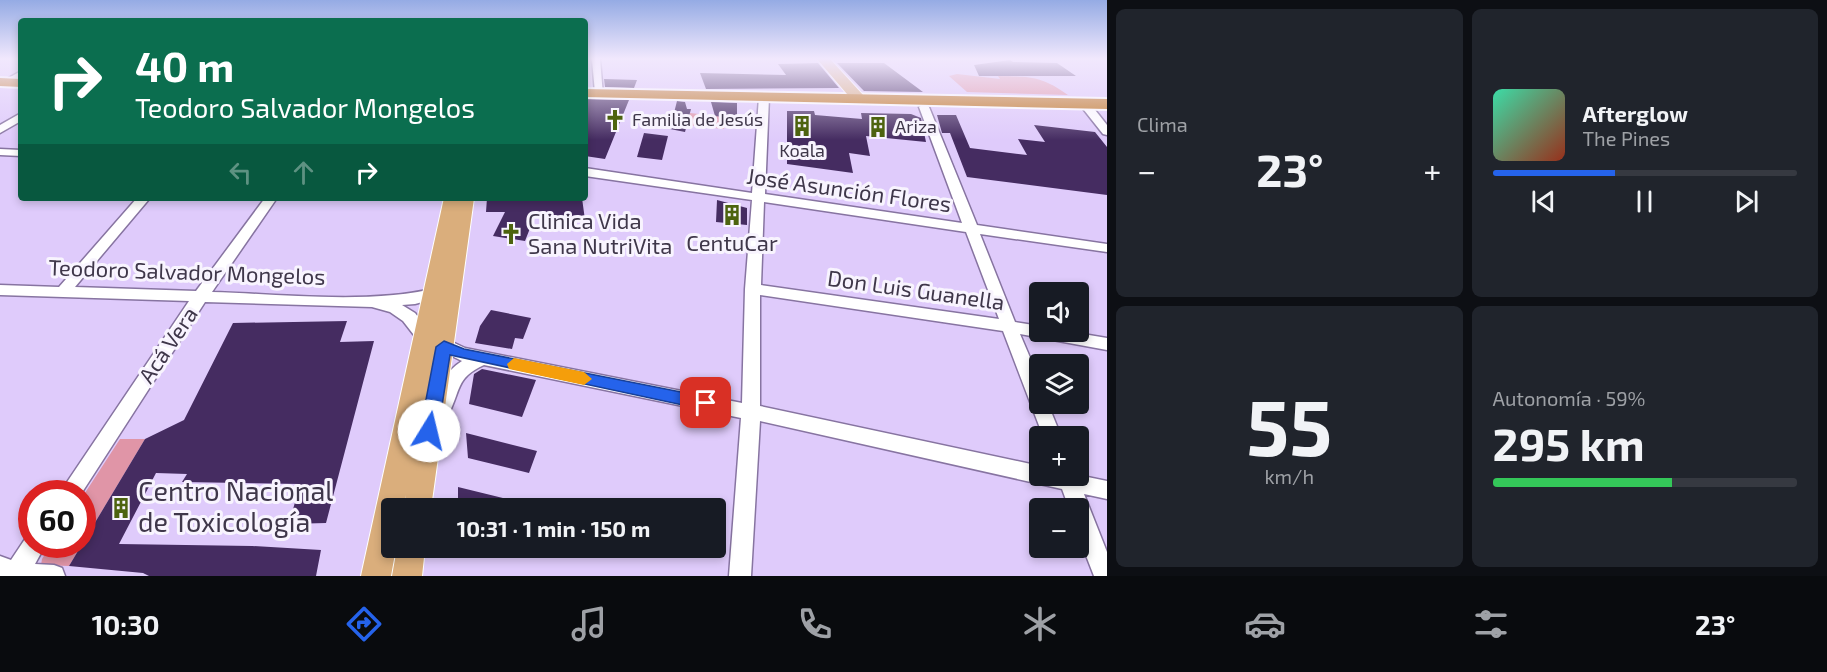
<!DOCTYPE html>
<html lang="es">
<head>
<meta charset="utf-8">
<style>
	:root { --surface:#171b24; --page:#20242c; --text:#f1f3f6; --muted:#9ea1a6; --line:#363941; --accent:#2563eb }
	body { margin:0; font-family:"Exo 2",sans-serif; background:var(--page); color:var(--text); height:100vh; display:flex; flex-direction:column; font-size:22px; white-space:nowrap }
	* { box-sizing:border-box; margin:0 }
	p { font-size:20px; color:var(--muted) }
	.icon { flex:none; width:33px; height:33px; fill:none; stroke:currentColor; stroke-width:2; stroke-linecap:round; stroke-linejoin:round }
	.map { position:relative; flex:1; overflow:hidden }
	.details { display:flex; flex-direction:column; gap:9px; padding:9px; background:#0d0f14; width:720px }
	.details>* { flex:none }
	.banner { position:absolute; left:18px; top:18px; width:570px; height:183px; border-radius:6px; box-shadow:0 3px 9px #0003; background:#0b6e4f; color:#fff; overflow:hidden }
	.tools { position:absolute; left:1029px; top:282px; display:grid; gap:12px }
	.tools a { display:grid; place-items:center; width:60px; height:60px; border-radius:6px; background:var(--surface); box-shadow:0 3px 9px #0003; font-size:30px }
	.speed { position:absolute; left:18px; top:480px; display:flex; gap:12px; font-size:30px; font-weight:700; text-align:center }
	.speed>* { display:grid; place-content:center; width:78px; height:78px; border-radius:50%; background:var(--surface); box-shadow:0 3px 9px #0003; line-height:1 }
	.speed .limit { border:9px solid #d22; background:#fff; color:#111 }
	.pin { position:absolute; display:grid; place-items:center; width:51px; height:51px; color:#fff; margin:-26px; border-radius:12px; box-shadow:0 3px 9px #0006 }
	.me { position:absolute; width:66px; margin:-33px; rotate:9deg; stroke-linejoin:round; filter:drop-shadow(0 0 4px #0008) }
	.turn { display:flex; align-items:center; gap:21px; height:126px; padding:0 18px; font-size:27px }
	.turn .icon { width:78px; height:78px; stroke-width:2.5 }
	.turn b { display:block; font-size:42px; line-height:51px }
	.lanes { display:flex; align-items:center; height:57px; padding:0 18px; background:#0003; justify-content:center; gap:30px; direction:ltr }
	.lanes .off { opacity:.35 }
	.big { font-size:45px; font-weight:700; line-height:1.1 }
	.details .card { flex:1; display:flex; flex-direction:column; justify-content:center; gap:9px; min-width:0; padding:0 21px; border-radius:9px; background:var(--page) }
	.details .dial { align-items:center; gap:0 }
	.dial b { font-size:78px; line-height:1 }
	.song { display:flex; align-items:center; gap:18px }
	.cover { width:72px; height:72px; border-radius:9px; background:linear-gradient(135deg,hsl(160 70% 55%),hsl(10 70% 35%)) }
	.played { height:6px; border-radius:3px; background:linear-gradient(90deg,var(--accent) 40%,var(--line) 40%) }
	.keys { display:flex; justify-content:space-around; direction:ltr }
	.heat { display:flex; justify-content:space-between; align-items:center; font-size:33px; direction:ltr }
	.charge { height:9px; border-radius:4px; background:linear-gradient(90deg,#34c759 59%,var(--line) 0) }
	.details .tiles { flex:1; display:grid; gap:9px; grid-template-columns:repeat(2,1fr) }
	.trip { position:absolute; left:381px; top:498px; width:345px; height:60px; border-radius:6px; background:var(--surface); box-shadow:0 3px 9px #0003; font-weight:700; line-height:60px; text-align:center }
	.tab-bar { display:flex; height:96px; justify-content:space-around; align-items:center; background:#090b0e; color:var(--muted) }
	.tab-bar .icon { width:42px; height:42px }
	.tab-bar .on { color:var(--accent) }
	.tab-bar b { font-size:27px; color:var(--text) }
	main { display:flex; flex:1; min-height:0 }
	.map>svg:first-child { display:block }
</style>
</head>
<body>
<main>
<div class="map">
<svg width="1107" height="576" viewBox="0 0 1107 576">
	<rect width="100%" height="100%" fill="#dfcbfb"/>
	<path fill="#e095a7" d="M 957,74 L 1000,79 L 998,76 C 1030,77 1040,75 1068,95 L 967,92 L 949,76 Z
		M 690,113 L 726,117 L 724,129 L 687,125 Z
		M 120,439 L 145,439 L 69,566 L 41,565 L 42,559 L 51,545 L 82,544 L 83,496 Z"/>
	<path fill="#452c61" d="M 1010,60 L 1013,62 L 1057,63 L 1076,76 L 979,76 L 974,65 Z
		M 818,63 L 839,88 L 706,89 L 700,73 L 786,75 L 778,64 Z
		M 837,63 L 884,63 L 923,92 L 864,91 Z
		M 604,79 L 637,80 L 634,88 L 605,87 Z
		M 585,99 L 629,100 L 605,159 L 585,156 Z
		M 677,101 L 685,102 L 687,109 L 691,109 L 685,132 L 670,129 Z
		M 711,102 L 737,103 L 737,119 L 715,116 Z
		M 787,111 L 814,111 L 815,115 L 862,119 L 861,113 L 911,114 L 921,118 L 926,142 L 866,136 L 870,156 L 849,153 L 853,173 L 787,164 Z
		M 937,115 L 956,115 L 970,148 L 1027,155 L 1018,139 L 1045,142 L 1034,125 L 1095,132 L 1107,147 L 1107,195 L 967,177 L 950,133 L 942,133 Z
		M 644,133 L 668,136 L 662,160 L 637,157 Z
		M 487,198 L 582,198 L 585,220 L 536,213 L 525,241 L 493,236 L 505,212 L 486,212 Z
		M 717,200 L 747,208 L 747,225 L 716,222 Z
		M 491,310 L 531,318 L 523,339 L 515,338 L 512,349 L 475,343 L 480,326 Z
		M 347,321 L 340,342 L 374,341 L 326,523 L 289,524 L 300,484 L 182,482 L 187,474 L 156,473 L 119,544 L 252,546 L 321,550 L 316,576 L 149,576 L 143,573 L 69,566 L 145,439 L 184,420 L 233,323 Z
		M 482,369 L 536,380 L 522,417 L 469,404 L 474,374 Z
		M 466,433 L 537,451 L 529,473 L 468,458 Z
		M 458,487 L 527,504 L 526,508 L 458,508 Z"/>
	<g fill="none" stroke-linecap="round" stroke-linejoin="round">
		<defs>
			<path id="minor" d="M 592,59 L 600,59 L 603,95 L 595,93 Z
				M 21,71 L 21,78 L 11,84 L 5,84 L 5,80 Z
				M 764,94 L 769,97 L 765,194 L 962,223 L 919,107 L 924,104 L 929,107 L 977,225 L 1107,244 L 1107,252 L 980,234 L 1015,322 L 1040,326 L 1040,332 L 1071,332 L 1107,338 L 1107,350 L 1020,334 L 1040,381 L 1040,404 L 1048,404 L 1061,436 L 1043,436 L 1003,331 L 760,295 L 760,406 L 1040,466 L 1040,476 L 1078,475 L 1107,481 L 1107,499 L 1084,494 L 1107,552 L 1107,576 L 1094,576 L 1078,535 L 1078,508 L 1069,508 L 1062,489 L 760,421 L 751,576 L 729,576 L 741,418 L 484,365 C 455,378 461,391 448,415 L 442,417 L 436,415 L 433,410 C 438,390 444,372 462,361 L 417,339 L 403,321 L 390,312 L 372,307 L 205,302 L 81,494 L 59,494 L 189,301 L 0,295 L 0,285 L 59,287 L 137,198 L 150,198 L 75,287 L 196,291 L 265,198 L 277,198 L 212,292 C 282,294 373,305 440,287 L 448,292 L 445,296 L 415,304 L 402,305 L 415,313 L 429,331 L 465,348 L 742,403 L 745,289 L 752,200 L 585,176 L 585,168 L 752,193 L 759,97 ZM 764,202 L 966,232 L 999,319 L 761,285 Z
				M 1080,101 L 1088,101 L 1107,125 L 1107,135 L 1103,134 L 1080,105 Z
				M 21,113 L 21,121 L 0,133 L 0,125 Z
				M 0,149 L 21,150 L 21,156 L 0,155 Z
				M 32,535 L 32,544 L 46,544 L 35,564 L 54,565 L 62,568 L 65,576 L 0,576 L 0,556 L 11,560 L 27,536 Z"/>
			<path id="major" d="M 817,59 L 830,59 L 863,95 L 863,101 L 853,101 Z
				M 444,198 L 474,198 L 431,508 L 404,508 L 406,495 L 403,508 L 392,508 L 392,548 L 396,548 L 391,576 L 361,576 Z
				M 397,548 L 425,548 L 422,576 L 392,576 Z"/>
			<path id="highway" d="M 0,78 L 21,79 L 21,87 L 0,86 Z
				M 585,89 L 1107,99 L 1107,109 L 585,97 Z"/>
		</defs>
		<use href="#minor" stroke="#8774a1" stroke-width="3"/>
		<use href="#major" stroke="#fff" stroke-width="2"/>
		<use href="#highway" stroke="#fff" stroke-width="4"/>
		<use href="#minor" fill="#fff" fill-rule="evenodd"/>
		<use href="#major" fill="#daae7c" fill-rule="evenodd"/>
		<use href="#highway" fill="#c17825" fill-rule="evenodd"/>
	</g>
	<linearGradient id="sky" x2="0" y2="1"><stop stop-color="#95abe4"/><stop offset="0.42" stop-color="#f1e8fd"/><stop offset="1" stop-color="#f1e8fd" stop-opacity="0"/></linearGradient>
	<rect width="1107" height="140" fill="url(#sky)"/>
	<path fill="#2563eb" stroke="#184099" stroke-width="1.5" d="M 444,341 L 464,349 L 706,397 L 712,399 L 715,403 L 712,408 L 706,410 L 450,355 L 438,431 L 435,436 L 429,438 L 423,436 L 420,431 L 436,347 Z"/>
	<path fill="#f59e0b" d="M 514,358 L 584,372 L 592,379 L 584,385 L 509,369 L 507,364 Z"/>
	<defs>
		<symbol id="church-bare" viewBox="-9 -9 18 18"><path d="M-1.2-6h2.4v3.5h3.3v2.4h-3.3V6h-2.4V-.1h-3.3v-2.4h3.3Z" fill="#4d630f" stroke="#f8f4fe" stroke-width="2.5" paint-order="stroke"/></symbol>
		<symbol id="building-bare" viewBox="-9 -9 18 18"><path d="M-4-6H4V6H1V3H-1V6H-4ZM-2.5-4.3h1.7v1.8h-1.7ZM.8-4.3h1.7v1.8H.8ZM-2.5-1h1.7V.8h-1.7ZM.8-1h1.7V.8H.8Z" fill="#4d630f" stroke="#f8f4fe" stroke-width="2.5" paint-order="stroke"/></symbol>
	</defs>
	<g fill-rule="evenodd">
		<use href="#church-bare" x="600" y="105" width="30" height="30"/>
		<use href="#building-bare" x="787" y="111" width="30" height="30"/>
		<use href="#building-bare" x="863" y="112" width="30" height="30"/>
		<use href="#building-bare" x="717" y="200" width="30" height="30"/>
		<use href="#church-bare" x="496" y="219" width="30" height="30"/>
		<use href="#building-bare" x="106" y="493" width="30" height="30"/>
	</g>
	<g text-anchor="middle" stroke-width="6" stroke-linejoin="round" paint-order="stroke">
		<g font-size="18" fill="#3f374a" stroke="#f8f4fe" text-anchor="start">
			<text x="632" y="126">Familia de Jesús</text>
			<text x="895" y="133">Ariza</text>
			<text x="802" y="157" text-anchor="middle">Koala</text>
		</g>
		<g font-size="22" fill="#3f374a" stroke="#f8f4fe">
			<text transform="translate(849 190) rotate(8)" y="8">José Asunción Flores</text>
			<text transform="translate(187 272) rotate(2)" y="8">Teodoro Salvador Mongelos</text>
			<text transform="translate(916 290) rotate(8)" y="8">Don Luis Guanella</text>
			<text transform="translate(168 345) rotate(-56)" y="8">Acá Vera</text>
		</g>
		<g font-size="22" fill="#3f374a" stroke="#f8f4fe" text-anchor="start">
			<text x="528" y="229">Clinica Vida<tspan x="528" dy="25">Sana NutriVita</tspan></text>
			<text x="732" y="251" text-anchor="middle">CentuCar</text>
		</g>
		<g font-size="27" fill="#3f374a" stroke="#f8f4fe" text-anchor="start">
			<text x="138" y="501">Centro Nacional<tspan x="138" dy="31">de Toxicología</tspan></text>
		</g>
	</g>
</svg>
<div class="tools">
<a><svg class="icon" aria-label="sound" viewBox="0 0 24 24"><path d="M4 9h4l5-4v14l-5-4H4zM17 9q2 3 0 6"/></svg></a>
<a><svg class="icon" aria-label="layers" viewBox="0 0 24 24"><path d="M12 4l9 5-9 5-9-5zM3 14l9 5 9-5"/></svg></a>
<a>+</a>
<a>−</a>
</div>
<div class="speed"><div class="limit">60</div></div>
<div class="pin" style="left:706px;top:403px;background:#d93025"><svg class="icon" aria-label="arrive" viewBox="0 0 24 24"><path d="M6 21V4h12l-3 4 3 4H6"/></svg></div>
<svg class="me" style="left:429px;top:431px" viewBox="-20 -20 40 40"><circle r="19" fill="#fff"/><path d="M0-13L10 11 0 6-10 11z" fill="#2563eb"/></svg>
<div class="trip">10:31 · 1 min · 150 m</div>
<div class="banner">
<div class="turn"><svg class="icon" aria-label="right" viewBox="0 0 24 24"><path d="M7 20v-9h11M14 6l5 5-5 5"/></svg><div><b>40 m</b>Teodoro Salvador Mongelos</div></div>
<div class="lanes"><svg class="icon off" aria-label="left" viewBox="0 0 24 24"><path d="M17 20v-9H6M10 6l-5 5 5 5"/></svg><svg class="icon off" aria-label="ahead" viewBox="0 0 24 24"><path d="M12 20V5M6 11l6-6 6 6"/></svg><svg class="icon" aria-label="right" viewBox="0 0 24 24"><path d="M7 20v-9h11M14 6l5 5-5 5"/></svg></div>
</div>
</div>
<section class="details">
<div class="tiles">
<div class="card"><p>Clima</p>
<div class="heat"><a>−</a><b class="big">23°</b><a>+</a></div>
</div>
<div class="card">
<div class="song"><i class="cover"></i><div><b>Afterglow</b><p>The Pines</p></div></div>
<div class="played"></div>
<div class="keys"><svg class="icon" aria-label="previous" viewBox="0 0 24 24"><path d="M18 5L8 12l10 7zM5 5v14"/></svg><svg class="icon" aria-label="pause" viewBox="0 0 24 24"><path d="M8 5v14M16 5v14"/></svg><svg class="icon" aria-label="next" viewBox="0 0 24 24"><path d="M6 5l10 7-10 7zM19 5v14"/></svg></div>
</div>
<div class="card dial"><b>55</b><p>km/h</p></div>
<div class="card"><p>Autonomía · 59%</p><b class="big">295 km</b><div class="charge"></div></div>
</div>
</section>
</main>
<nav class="tab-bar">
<b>10:30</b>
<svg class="icon on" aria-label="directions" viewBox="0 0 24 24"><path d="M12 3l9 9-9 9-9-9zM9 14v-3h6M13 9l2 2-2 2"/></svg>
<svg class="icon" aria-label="music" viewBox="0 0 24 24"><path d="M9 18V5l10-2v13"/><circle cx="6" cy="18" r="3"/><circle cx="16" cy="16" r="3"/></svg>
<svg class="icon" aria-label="phone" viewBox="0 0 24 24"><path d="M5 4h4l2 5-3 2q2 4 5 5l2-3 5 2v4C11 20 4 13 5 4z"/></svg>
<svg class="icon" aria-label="climate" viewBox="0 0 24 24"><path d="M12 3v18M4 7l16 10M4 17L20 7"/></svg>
<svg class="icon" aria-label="car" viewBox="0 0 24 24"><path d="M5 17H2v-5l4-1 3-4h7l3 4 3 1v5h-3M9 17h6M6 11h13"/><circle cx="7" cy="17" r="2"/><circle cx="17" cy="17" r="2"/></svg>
<svg class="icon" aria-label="filters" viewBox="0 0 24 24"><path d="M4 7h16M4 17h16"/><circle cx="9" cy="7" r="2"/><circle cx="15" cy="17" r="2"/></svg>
<b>23°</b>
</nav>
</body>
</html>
